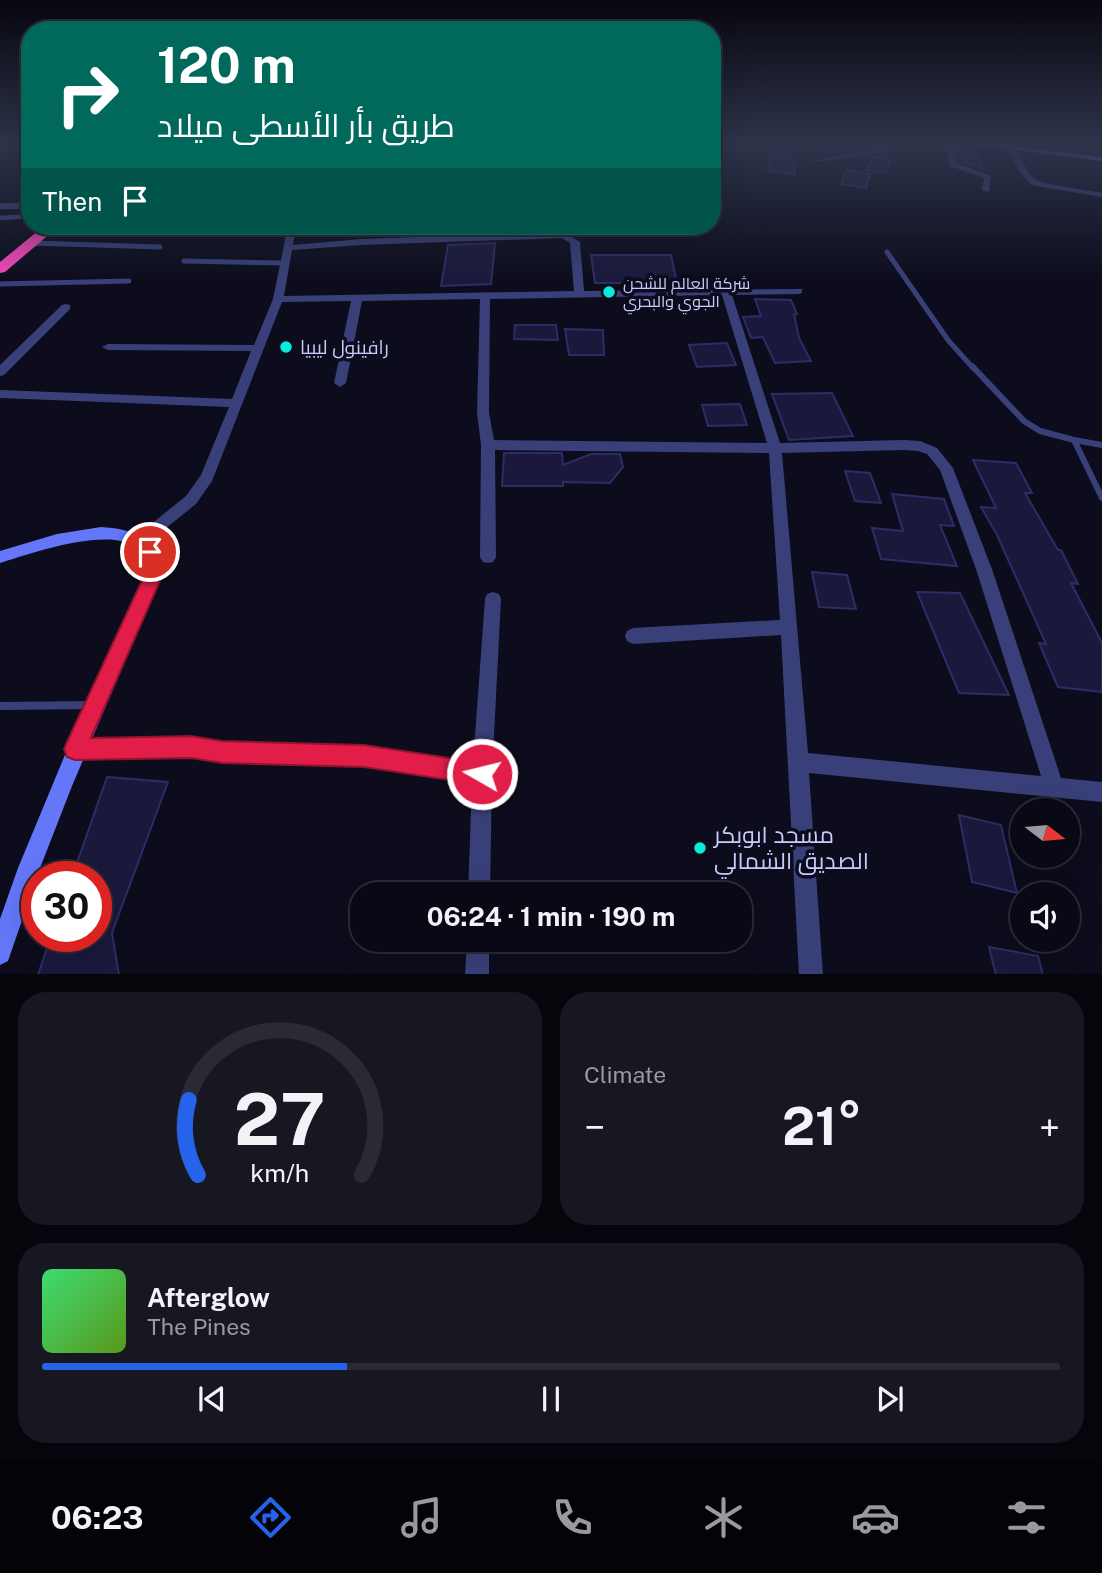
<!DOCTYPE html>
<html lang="en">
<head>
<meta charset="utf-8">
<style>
	:root { --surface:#090915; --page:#171722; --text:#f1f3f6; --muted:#999aa0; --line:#292a34; --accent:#2563eb }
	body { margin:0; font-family:"Public Sans",Cairo,sans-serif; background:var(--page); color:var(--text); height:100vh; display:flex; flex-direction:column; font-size:26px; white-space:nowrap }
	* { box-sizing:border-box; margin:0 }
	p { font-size:23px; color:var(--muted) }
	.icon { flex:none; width:38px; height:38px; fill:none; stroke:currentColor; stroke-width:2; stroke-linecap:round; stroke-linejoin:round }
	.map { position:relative; height:974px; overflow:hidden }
	.side { display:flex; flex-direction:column; gap:18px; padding:18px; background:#05050c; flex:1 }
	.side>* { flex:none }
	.top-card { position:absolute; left:21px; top:21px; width:700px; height:214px; border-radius:28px; box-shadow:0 7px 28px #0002,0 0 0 2px var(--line); background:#00695c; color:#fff; overflow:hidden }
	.needle { width:46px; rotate:106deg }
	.fabs { position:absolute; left:1010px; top:798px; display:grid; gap:14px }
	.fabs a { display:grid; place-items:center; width:70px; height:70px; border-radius:50%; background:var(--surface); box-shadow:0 7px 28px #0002,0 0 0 2px var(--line); font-size:35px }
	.speed { position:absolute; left:21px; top:861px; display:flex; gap:14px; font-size:35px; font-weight:700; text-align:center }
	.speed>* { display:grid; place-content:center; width:91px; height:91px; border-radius:50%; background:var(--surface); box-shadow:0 7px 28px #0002,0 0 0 2px var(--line); line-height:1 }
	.speed .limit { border:10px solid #d22; background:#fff; color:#111 }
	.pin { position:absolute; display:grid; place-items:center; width:60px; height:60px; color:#fff; margin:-30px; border:4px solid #fff; border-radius:50%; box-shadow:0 2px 7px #0007 }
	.me { position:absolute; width:77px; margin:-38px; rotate:278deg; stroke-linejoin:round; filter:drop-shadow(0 0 5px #0008) }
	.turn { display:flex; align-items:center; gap:24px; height:147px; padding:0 21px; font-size:32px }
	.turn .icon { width:91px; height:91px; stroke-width:2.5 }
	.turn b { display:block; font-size:49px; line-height:60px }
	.then { display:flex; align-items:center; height:66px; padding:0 21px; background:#0003; gap:14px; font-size:26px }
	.big { font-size:52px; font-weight:700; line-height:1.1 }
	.side .widget { flex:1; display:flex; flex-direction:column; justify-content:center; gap:10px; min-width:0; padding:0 24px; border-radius:28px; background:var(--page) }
	.side .dial { align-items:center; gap:0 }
	.dial svg { height:182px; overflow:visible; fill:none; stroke:var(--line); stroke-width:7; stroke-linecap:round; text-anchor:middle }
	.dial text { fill:var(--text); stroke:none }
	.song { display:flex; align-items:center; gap:21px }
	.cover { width:84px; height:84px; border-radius:10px; background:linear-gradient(135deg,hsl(140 70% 55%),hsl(90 70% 35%)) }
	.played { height:7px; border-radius:4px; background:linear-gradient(90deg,var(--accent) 30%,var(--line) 30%) }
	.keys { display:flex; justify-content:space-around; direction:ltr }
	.heat { display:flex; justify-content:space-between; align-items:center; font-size:38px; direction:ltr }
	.side .tiles { flex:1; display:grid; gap:18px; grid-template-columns:1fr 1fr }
	.widget:last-child { grid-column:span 2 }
	.trip { position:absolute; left:350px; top:882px; width:402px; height:70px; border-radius:28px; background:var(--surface); box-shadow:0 7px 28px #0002,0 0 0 2px var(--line); font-weight:700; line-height:70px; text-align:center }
	.tabs { display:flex; height:112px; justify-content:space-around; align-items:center; background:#040408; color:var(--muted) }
	.tabs .icon { width:49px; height:49px }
	.tabs .active { color:var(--accent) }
	.tabs b { font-size:32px; color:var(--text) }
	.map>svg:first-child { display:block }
</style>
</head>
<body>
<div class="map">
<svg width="1102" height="975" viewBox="0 0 1102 975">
	<rect width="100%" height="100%" fill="#0c0c1c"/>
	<path fill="#1a193c" stroke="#2e2c67" stroke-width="2" d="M 958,146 L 973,147 L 983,168 L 964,163 Z
		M 771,154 L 793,157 L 795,174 L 768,171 Z
		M 873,157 L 891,160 L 885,173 L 866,170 Z
		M 846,170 L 870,174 L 866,188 L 841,184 Z
		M 495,243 L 491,284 L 441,286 L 448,245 Z
		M 591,255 L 671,255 L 677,283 L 595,283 Z
		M 755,299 L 791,300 L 797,314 L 794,314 L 799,338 L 811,361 L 775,363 L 763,337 L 751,338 L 743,317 L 761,316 Z
		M 515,325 L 556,325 L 558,340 L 514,339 Z
		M 565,329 L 603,330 L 604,355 L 569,355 Z
		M 727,343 L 736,365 L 697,367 L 689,345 Z
		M 832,393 L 853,436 L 789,440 L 772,394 Z
		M 740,404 L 747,425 L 708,426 L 702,405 Z
		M 504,453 L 562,453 L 563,465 L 591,454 L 620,454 L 623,467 L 610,483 L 563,482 L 563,486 L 502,486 Z
		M 973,460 L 1016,463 L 1032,493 L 1025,493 L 1058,550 L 1061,550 L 1078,584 L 1071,583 L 1102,643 L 1102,692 L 1058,687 L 1039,643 L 1046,644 L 997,535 L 981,507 L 996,508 Z
		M 845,471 L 870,473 L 881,503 L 855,501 Z
		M 892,494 L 944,499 L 954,526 L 940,525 L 957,566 L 881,559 L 872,528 L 903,531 Z
		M 812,572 L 847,575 L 856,609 L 819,607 Z
		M 917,592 L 960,593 L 1009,695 L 959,693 Z
		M 107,777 L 168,782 L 112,933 L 119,975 L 38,975 L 51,936 L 96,936 L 96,877 L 72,877 Z
		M 959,815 L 1001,825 L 1017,893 L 972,882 Z
		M 989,947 L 1038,956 L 1043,975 L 996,975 Z"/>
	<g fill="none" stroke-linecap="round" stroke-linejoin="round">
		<path stroke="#394079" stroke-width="4.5" d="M 0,218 L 30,216
			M 32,243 L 59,244"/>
		<path stroke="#394079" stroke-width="5" d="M 32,243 L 160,247
			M 887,252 L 948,340 L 973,368
			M 184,261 L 284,263
			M 0,284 L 129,281"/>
		<path stroke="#394079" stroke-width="6" d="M 972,366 L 1024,421 L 1040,431 L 1074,440 L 1102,498
			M 1074,440 L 1102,445"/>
		<path stroke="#394079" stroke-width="8" d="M 0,706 L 94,705"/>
		<path fill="#394079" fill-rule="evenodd" d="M 886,145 L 894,145 L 882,153 L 817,162 L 813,160 L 880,149 Z
			M 947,145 L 955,145 L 956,163 L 991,176 L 989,192 L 982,190 L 984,178 L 982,177 L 949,166 Z
			M 1012,147 C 1022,155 1024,171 1035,179 C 1043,185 1089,190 1102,193 L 1102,197 L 1031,185 L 1019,171 L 1008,149 Z
			M 0,203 L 30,203 L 30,209 L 0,209 Z
			M 288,226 L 296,226 L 293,245 L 361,239 L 564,232 L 580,242 L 584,291 L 802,289 L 802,293 L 798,294 L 732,295 L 780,443 L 904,440 L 920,441 L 937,448 L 953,468 L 993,572 L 1061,778 L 1102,782 L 1102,802 L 809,773 L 823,975 L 799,975 L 781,635 L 633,644 L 627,641 L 625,636 L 627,631 L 633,628 L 780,620 L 769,453 L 495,450 L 496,557 L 493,562 L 488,563 L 483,562 L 480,557 L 481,445 L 477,413 L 480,299 L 362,301 L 346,383 L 340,387 L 334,383 L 351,301 L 282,302 L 212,481 L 196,504 L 145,545 L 140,547 L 135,545 L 132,541 L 135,537 L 186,496 L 201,475 L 229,407 L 0,398 L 0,390 L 232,399 L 251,351 L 108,350 L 102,347 L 108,344 L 254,345 L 273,299 ZM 562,238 L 570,243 L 574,291 L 284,296 L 292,250 L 361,245 ZM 722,295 L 767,443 L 494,440 L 489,413 L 490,299 ZM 904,450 L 918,451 L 927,454 L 940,470 L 977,572 L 1041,776 L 808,753 L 782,453 Z
			M 66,304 L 70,305 L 70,309 L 4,375 L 0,376 L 0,365 L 62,305 Z
			M 493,592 L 499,594 L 501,599 L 492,774 L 490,894 L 468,894 L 472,782 L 364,766 L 222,762 L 191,757 L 75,759 L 68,756 L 65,749 L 68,742 L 75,739 L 191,737 L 222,742 L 364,746 L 473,763 L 485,599 L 487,594 Z
			M 467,940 L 489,940 L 489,975 L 465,975 Z"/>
		<path fill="#6477f9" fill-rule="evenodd" d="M 976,145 L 1000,145 L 1102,157 L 1102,161 Z
			M 101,527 C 134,529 166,539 160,579 L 72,786 L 40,868 L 8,961 L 0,965 L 0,919 L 18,868 L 72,738 L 141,588 C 168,504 35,552 0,563 L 0,551 L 57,534 Z"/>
		<path fill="#f849b8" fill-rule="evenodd" d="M 44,226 L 59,226 L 5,272 L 0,273 L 0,262 Z"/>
	</g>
	<linearGradient id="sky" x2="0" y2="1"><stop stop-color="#07070f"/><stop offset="0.51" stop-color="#2e344b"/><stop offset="1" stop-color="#2e344b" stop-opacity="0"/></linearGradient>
	<rect width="1102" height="282" fill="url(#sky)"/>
	<path fill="#e11d48" stroke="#92132f" stroke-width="2" d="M 150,545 L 156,547 C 160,556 163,563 163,574 L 91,738 L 191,736 L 222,741 L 364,745 L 482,763 L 490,766 L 493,774 L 490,782 L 482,785 L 364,767 L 222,763 L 191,758 L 75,760 L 67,757 L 64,749 L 67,742 L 145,574 L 146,564 L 141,552 L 143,547 Z"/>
	<g fill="#09e9dc" stroke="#0c0c1c" stroke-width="2.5">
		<circle cx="609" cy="292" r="7"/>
		<circle cx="286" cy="347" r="7"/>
		<circle cx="700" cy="848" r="7"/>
	</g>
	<g text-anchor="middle" stroke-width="7" stroke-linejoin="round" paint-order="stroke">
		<g font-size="16" fill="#c9cbfd" stroke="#0c0c1c" text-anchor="start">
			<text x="623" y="289">شركة العالم للشحن<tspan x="623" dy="18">الجوي والبحري</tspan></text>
		</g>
		<g font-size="19" fill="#c9cbfd" stroke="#0c0c1c" text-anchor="start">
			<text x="300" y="354">رافينول ليبيا</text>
		</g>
		<g font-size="23" fill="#c9cbfd" stroke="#0c0c1c" text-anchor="start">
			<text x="714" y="843">مسجد ابوبكر<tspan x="714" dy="26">الصديق الشمالي</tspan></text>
		</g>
	</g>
</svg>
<div class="fabs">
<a><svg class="needle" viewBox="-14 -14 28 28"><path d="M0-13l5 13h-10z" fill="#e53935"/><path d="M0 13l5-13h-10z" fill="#999aa0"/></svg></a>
<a><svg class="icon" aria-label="sound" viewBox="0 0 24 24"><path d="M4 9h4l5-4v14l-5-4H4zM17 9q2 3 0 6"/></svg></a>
</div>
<div class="speed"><div class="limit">30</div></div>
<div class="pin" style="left:150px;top:552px;background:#d93025"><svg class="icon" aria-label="arrive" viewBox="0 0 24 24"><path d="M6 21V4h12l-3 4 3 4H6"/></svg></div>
<svg class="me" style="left:482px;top:774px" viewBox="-20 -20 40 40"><circle r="17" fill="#e11d48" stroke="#fff" stroke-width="3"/><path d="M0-11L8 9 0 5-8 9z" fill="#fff"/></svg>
<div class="trip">06:24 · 1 min · 190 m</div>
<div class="top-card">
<div class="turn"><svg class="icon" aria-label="right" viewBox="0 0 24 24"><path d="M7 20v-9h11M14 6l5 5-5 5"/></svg><div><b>120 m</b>طريق بأر الأسطى ميلاد</div></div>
<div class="then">Then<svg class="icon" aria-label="arrive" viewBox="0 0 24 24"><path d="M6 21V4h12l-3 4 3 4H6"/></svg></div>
</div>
</div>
<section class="side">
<div class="tiles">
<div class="widget dial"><svg viewBox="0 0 100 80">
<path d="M14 69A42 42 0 1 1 86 69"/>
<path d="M14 69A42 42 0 0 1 10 36" stroke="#2563eb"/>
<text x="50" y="56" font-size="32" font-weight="700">27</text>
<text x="50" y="72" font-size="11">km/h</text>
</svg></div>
<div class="widget"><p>Climate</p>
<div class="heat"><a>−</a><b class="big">21°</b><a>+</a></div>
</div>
<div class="widget">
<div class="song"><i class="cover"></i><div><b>Afterglow</b><p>The Pines</p></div></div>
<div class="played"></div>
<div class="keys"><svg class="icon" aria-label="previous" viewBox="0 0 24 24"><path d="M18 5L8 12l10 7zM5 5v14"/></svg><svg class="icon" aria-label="pause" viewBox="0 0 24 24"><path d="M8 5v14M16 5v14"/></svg><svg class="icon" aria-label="next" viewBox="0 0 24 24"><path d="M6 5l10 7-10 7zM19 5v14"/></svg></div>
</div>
</div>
</section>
<nav class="tabs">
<b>06:23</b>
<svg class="icon active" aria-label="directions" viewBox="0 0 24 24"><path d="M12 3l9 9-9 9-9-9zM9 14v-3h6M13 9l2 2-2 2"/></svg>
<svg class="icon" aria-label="music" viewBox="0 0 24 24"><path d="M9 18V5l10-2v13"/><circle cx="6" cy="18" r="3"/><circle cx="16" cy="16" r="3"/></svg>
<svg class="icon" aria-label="phone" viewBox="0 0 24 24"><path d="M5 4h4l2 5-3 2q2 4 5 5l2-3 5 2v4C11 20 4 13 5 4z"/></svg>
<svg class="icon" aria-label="climate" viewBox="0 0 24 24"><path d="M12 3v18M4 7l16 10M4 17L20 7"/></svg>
<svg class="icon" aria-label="car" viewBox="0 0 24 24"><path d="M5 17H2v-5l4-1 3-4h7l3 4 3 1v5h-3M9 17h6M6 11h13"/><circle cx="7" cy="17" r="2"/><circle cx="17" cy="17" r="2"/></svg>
<svg class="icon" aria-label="filters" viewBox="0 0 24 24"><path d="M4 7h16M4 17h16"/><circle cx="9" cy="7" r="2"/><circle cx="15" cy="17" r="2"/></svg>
</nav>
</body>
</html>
